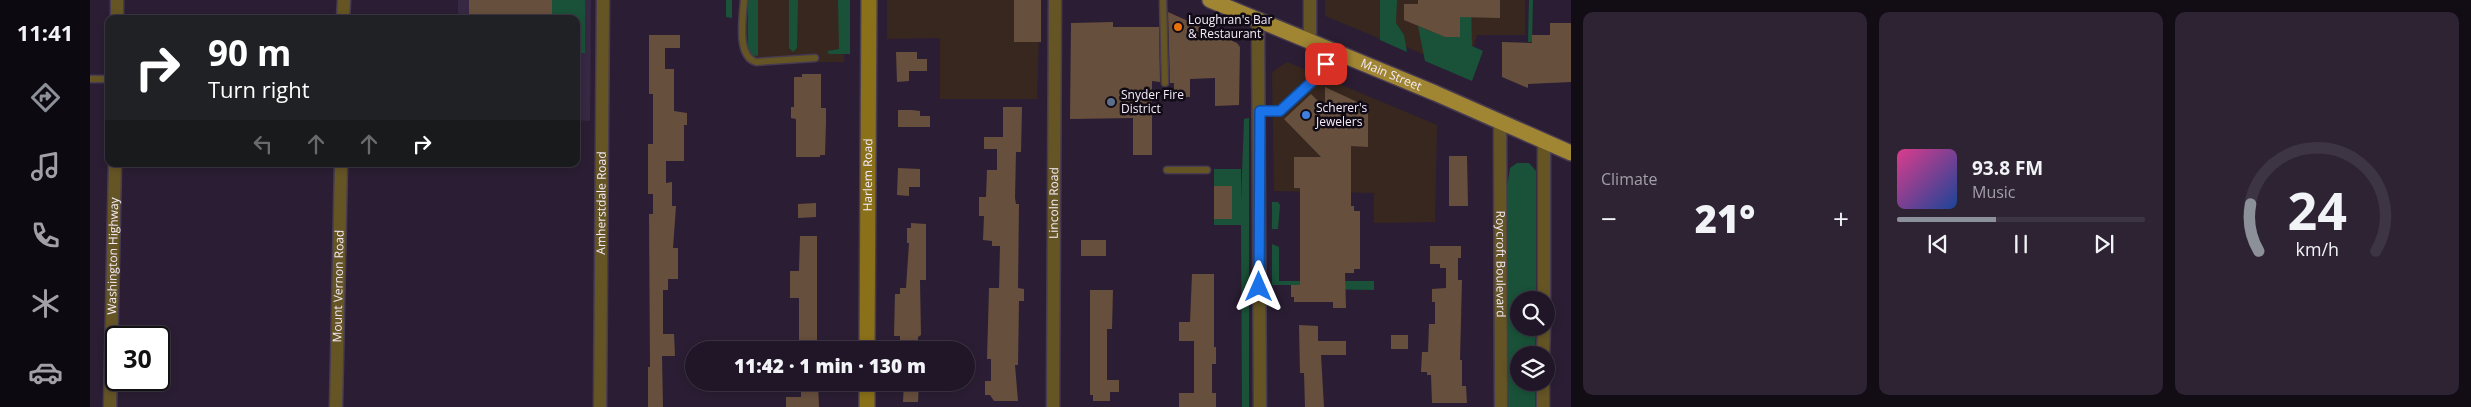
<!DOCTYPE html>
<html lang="en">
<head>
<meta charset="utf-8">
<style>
	:root { --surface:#201627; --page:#2d2333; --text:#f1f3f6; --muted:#a29fa7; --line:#3d3544; --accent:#8c9099 }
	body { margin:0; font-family:"Open Sans",sans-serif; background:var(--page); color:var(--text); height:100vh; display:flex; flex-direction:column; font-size:19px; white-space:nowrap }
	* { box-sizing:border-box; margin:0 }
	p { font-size:16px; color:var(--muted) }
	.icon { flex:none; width:28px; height:28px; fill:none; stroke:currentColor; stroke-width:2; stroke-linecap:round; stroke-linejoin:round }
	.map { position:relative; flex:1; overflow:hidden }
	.drawer { display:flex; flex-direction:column; gap:12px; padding:12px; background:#120c15; width:900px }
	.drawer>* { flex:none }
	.banner { position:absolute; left:15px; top:15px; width:475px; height:152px; border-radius:10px; box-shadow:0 2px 8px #0003,0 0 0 1px var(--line); background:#202124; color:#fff; overflow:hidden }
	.controls { position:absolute; left:1420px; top:291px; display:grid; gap:10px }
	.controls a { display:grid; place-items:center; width:45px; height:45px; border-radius:50%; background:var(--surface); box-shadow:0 2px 8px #0003,0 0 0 1px var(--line); font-size:25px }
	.speed { position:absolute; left:15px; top:326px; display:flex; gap:10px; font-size:25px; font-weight:700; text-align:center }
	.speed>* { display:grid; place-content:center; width:65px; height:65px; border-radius:50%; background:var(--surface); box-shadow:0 2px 8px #0003,0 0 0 1px var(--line); line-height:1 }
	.speed .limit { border:2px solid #111; border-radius:8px; background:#fff; color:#111 }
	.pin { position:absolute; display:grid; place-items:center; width:42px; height:42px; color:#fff; margin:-21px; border-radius:10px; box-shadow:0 2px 8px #0006 }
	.me { position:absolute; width:55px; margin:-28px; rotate:0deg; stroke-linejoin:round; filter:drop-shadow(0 0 4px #0008) }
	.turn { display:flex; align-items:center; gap:18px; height:105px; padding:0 20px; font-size:22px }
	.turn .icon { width:65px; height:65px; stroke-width:2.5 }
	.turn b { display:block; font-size:35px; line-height:42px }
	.lanes { display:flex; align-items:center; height:48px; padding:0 20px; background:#0003; justify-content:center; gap:25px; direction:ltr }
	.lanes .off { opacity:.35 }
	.big { font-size:38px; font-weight:800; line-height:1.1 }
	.drawer .widget { flex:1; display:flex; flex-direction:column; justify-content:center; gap:8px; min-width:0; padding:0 18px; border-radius:10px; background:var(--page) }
	.drawer .dial { align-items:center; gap:0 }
	.dial svg { height:130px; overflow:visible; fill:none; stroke:var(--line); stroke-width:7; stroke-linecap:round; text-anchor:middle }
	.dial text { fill:var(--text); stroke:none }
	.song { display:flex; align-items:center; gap:15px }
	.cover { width:60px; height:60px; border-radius:8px; background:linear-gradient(135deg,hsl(330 70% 55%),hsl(220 70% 35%)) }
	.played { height:5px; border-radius:2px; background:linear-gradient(90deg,var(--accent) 40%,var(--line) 40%) }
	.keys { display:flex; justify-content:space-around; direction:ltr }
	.heat { display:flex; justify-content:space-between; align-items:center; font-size:28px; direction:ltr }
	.drawer .tiles { flex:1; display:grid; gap:12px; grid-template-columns:repeat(3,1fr) }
	.trip { position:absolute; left:595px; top:341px; width:290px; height:50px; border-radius:25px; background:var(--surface); box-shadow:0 2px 8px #0003,0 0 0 1px var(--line); font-weight:800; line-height:50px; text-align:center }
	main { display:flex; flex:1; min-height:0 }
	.menu { display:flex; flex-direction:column; width:90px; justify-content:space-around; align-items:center; background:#0d0910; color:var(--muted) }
	.menu .icon { width:35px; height:35px }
	.menu .current { color:var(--accent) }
	.menu b { font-size:22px; color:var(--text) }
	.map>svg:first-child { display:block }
</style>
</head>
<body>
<main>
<nav class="menu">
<b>11:41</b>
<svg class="icon current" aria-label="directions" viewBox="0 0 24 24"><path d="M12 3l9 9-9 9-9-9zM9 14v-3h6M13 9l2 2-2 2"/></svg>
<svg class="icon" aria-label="music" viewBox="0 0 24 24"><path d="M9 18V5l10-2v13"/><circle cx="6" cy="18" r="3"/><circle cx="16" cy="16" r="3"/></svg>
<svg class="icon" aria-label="phone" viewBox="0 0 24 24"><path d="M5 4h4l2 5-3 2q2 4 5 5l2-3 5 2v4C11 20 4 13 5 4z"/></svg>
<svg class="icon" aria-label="climate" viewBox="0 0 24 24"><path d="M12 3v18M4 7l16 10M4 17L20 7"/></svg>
<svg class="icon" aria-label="car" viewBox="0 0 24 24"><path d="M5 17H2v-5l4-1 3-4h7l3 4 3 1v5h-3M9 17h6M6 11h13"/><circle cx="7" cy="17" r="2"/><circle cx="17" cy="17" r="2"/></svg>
</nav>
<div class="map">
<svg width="1481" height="407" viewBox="0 0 1481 407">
	<rect width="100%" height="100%" fill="#2b1e34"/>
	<path fill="#38271e" d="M 656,0 L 753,0 L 754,62 L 656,62 Z
		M 797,0 L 950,0 L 947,99 L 850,99 L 850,38 L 797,39 Z
		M 1235,0 L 1292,0 L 1291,39 L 1235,16 Z
		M 1299,0 L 1435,0 L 1435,35 L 1387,35 L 1375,73 L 1299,39 Z
		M 1197,62 L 1347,125 L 1345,222 L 1284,223 L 1284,193 L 1184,191 L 1182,72 Z"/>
	<path fill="#372843" d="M 368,0 L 501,0 L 500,121 L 486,120 L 486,19 L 368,19 Z"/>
	<path fill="#195238" d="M 462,0 L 495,0 L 495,53 L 486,53 L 486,19 L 462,19 Z
		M 636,0 L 642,0 L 642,18 L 636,17 Z
		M 658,0 L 668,0 L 668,56 L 660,55 L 658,51 Z
		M 699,0 L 708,0 L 707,48 L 703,52 L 699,48 Z
		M 748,0 L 760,0 L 760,54 L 739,54 L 737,51 L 749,49 Z
		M 1290,0 L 1307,0 L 1306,23 L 1314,35 L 1317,52 L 1290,40 Z
		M 1370,0 L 1381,0 L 1382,46 L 1393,51 L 1382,81 L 1335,61 L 1328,26 L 1355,37 L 1370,37 Z
		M 1439,0 L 1443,0 L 1442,42 L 1438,42 Z
		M 1159,118 L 1159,407 L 1152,407 L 1151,225 L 1124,225 L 1124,219 L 1142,218 L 1142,187 L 1124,186 L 1124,169 L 1151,169 L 1151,202 L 1154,119 Z
		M 1427,163 L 1439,163 L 1446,171 L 1446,300 L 1429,300 L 1429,328 L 1446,328 L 1445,355 L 1429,355 L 1429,382 L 1445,383 L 1445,407 L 1416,407 L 1417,187 L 1420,168 Z
		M 1182,202 L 1188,202 L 1190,205 L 1188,229 L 1182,229 Z
		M 1182,244 L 1189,247 L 1189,281 L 1284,281 L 1284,290 L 1226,289 L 1226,285 L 1182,285 Z"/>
	<path fill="#674f3d" d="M 379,0 L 462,0 L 462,19 L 379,19 Z
		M 924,0 L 951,0 L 951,42 L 924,42 Z
		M 1328,0 L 1410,0 L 1410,18 L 1370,17 L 1370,37 L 1355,37 L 1314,20 L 1314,4 L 1328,4 Z
		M 1078,12 L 1147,43 L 1150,47 L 1149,105 L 1125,106 L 1125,78 L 1100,79 L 1100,97 L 1084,97 L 1084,83 L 1080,83 Z
		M 1023,22 L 1023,27 L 1069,27 L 1070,82 L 1062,81 L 1062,155 L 1043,155 L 1043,118 L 980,119 L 981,23 Z
		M 1460,23 L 1481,23 L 1481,82 L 1438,84 L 1438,88 L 1412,77 L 1412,42 L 1442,43 L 1442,35 L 1460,35 Z
		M 559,35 L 590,35 L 590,48 L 575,48 L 575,69 L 584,69 L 584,111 L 597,113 L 597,125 L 594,125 L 594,161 L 576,161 L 576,183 L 582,182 L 582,206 L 586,206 L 583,248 L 588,248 L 588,279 L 578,279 L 578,290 L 573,290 L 573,334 L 584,334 L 585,356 L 572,356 L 573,407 L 558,407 L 558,367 L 560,367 L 559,214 L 563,214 L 563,194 L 558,194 L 558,144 L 563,144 L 563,94 L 559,94 Z
		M 806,52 L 827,52 L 827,59 L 837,59 L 837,71 L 819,71 L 819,81 L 807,82 Z
		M 712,74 L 731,74 L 731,108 L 736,108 L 736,122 L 735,155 L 730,155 L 730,157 L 706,157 L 706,119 L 701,118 L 701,107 L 704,107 L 704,77 L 712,77 Z
		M 1235,87 L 1278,107 L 1278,147 L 1261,146 L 1261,206 L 1264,206 L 1264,211 L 1270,211 L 1270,269 L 1264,269 L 1264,273 L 1255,273 L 1256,308 L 1243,308 L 1243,302 L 1204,302 L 1204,297 L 1201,297 L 1201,285 L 1210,285 L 1210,188 L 1204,188 L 1204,157 L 1231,157 L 1194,119 L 1221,94 L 1235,108 Z
		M 913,107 L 932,107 L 931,152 L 926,152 L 925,198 L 926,204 L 929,204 L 928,288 L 934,289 L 934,301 L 929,301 L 928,365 L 925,365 L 928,401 L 904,401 L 900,395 L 895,395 L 895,381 L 901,381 L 901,359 L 897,359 L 899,288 L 909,288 L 910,246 L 902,246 L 902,241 L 893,240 L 894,216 L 889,216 L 889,197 L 896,197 L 897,170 L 907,170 L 907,149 L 894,149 L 894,137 L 913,137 Z
		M 808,110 L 822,110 L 830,111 L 830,116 L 840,116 L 840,127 L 808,127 Z
		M 1359,156 L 1377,156 L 1378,206 L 1359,206 Z
		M 808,168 L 830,169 L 830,187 L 819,187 L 819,196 L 807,195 Z
		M 1124,186 L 1142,186 L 1142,219 L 1124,219 Z
		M 726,203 L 726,217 L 708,218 L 708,204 Z
		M 821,223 L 836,224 L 836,280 L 830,280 L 831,335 L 828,337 L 828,350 L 810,350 L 810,336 L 804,336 L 805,294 L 810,294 L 810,288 L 816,288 L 819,243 L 817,243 L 817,228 L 821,228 Z
		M 710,236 L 727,236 L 727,350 L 709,350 L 709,298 L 700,298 L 700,271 L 709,271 L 709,269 Z
		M 991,240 L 1016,240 L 1016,256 L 991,256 Z
		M 1340,246 L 1371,246 L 1371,258 L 1368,258 L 1368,280 L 1372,280 L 1370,360 L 1372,360 L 1372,386 L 1376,386 L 1377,403 L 1342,403 L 1341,375 L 1337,375 L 1337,372 L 1331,372 L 1332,352 L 1338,352 L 1339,324 L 1345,324 L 1345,302 L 1342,302 L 1342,289 L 1356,288 L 1356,268 L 1350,268 L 1350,264 L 1340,264 Z
		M 1102,274 L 1124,274 L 1124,347 L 1126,347 L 1126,364 L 1122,364 L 1122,393 L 1126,393 L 1126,407 L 1089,407 L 1089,393 L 1104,393 L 1104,341 L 1089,341 L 1089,322 L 1100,322 Z
		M 1000,290 L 1023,290 L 1022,329 L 1017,329 L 1017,380 L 1029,380 L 1029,392 L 1020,392 L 1020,401 L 1003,401 L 1003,395 L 1000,395 Z
		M 1209,325 L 1228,326 L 1228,341 L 1256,341 L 1256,355 L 1231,355 L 1234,407 L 1215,407 L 1214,373 L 1210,373 Z
		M 1301,335 L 1318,335 L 1318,349 L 1301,349 Z
		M 711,382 L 728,382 L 729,407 L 696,407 L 696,397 L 711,397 Z
		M 814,382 L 829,382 L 828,402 L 813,402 Z"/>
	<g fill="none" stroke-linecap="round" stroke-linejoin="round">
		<defs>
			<path id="lane" d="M 654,0 C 653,17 646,56 666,62 L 725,58
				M 1073,0 L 1075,83
				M 0,79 L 19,79
				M 1170,111 L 1190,111 L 1228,76 L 1245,52
				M 1077,170 L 1117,170"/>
			<g id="street">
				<path d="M 27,19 L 27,0"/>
				<path d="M 253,19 L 254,0"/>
				<path d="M 1168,20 L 1170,407"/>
				<path d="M 1220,42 L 1220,0"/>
				<path id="s1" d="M 1410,122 L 1411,407"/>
				<path d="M 1454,300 L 1454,142"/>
				<path d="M 1453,355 L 1454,328"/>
				<path id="s2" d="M 20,407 L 25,164"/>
				<path id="s3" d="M 246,407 L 251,164"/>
				<path id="s4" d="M 510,407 L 513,0"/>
				<path id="s5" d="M 963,407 L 965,0"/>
				<path d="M 1453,407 L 1453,382"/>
			</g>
			<g id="secondary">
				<path id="s6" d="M 777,350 L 779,0"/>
				<path d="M 777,407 L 777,382"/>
			</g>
			<g id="primary">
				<path id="s7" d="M 1120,0 L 1345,93 L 1481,153"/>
			</g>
		</defs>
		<use href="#lane" stroke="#473b50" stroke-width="9"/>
		<use href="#street" stroke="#473b50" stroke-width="15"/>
		<use href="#secondary" stroke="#473b50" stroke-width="18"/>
		<use href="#primary" stroke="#473b50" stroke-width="18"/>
		<use href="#lane" stroke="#655525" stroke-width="6"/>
		<use href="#street" stroke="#655525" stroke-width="12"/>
		<use href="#secondary" stroke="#8a7018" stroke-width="15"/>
		<use href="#primary" stroke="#a08633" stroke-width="15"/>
	</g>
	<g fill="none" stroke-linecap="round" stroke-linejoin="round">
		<defs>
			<path id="route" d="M 1169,287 L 1170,111 L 1190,111 L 1228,76 L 1236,64"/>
		</defs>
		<use href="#route" stroke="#114b97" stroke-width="12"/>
		<use href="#route" stroke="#1a73e8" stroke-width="9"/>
	</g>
	<circle fill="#e8710a" stroke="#100b15" stroke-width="2" cx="1088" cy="27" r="5"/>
	<circle fill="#5c6f8a" stroke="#100b15" stroke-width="2" cx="1021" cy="102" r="5"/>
	<circle fill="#3f7fe0" stroke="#100b15" stroke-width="2" cx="1216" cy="115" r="5"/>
	<g text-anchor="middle" stroke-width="5" stroke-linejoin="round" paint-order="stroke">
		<g font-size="12" fill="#f4ecfb" stroke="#100b15" text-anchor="start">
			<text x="1098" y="24">Loughran's Bar<tspan x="1098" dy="14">&amp; Restaurant</tspan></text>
			<text x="1031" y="99">Snyder Fire<tspan x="1031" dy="14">District</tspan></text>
			<text x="1226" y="112">Scherer's<tspan x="1226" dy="14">Jewelers</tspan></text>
		</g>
		<g font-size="12" fill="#f4ecfb" stroke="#100b15">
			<text dy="4" stroke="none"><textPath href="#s7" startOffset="196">Main Street</textPath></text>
			<text dy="4" stroke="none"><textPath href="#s6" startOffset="175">Harlem Road</textPath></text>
			<text dy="4" stroke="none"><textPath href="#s4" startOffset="204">Amherstdale Road</textPath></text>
			<text dy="4" stroke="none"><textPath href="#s5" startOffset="204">Lincoln Road</textPath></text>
			<text dy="4" stroke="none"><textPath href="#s2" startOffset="151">Washington Highway</textPath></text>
			<text dy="4" stroke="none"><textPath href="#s1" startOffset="142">Roycroft Boulevard</textPath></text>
			<text dy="4" stroke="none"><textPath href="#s3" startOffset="121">Mount Vernon Road</textPath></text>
		</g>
	</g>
</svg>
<div class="controls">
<a><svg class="icon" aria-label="search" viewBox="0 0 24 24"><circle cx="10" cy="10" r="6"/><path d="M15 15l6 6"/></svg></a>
<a><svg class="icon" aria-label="layers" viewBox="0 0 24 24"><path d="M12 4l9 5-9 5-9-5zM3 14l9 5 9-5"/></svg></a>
</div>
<div class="speed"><div class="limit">30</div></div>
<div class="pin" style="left:1236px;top:64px;background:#d93025"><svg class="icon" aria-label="arrive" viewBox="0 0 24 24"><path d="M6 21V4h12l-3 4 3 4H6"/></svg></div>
<svg class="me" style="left:1169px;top:287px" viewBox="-20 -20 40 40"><path d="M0-17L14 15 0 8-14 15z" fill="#1a73e8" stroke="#fff" stroke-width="4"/></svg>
<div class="trip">11:42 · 1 min · 130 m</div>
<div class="banner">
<div class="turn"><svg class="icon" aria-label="right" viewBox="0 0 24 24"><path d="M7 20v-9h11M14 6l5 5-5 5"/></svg><div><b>90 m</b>Turn right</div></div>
<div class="lanes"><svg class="icon off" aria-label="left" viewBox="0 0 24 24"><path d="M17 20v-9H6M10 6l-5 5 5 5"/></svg><svg class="icon off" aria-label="ahead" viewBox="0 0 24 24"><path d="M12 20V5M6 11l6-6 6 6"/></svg><svg class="icon off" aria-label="ahead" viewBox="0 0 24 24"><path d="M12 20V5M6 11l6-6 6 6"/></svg><svg class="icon" aria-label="right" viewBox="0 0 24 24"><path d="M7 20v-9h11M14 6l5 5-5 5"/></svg></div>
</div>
</div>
<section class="drawer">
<div class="tiles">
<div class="widget"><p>Climate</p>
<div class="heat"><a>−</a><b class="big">21°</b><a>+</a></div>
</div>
<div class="widget">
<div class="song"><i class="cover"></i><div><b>93.8 FM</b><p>Music</p></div></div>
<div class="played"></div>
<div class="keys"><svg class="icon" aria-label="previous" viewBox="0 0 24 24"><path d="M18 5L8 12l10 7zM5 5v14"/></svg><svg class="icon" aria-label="pause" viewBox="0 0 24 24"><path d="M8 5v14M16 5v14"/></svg><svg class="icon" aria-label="next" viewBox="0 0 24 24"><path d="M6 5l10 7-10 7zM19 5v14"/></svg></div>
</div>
<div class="widget dial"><svg viewBox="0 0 100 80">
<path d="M14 69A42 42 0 1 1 86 69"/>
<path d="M14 69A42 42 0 0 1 9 40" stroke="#8c9099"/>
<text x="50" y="56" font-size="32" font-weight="700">24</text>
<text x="50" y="72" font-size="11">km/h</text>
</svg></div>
</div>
</section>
</main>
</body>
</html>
